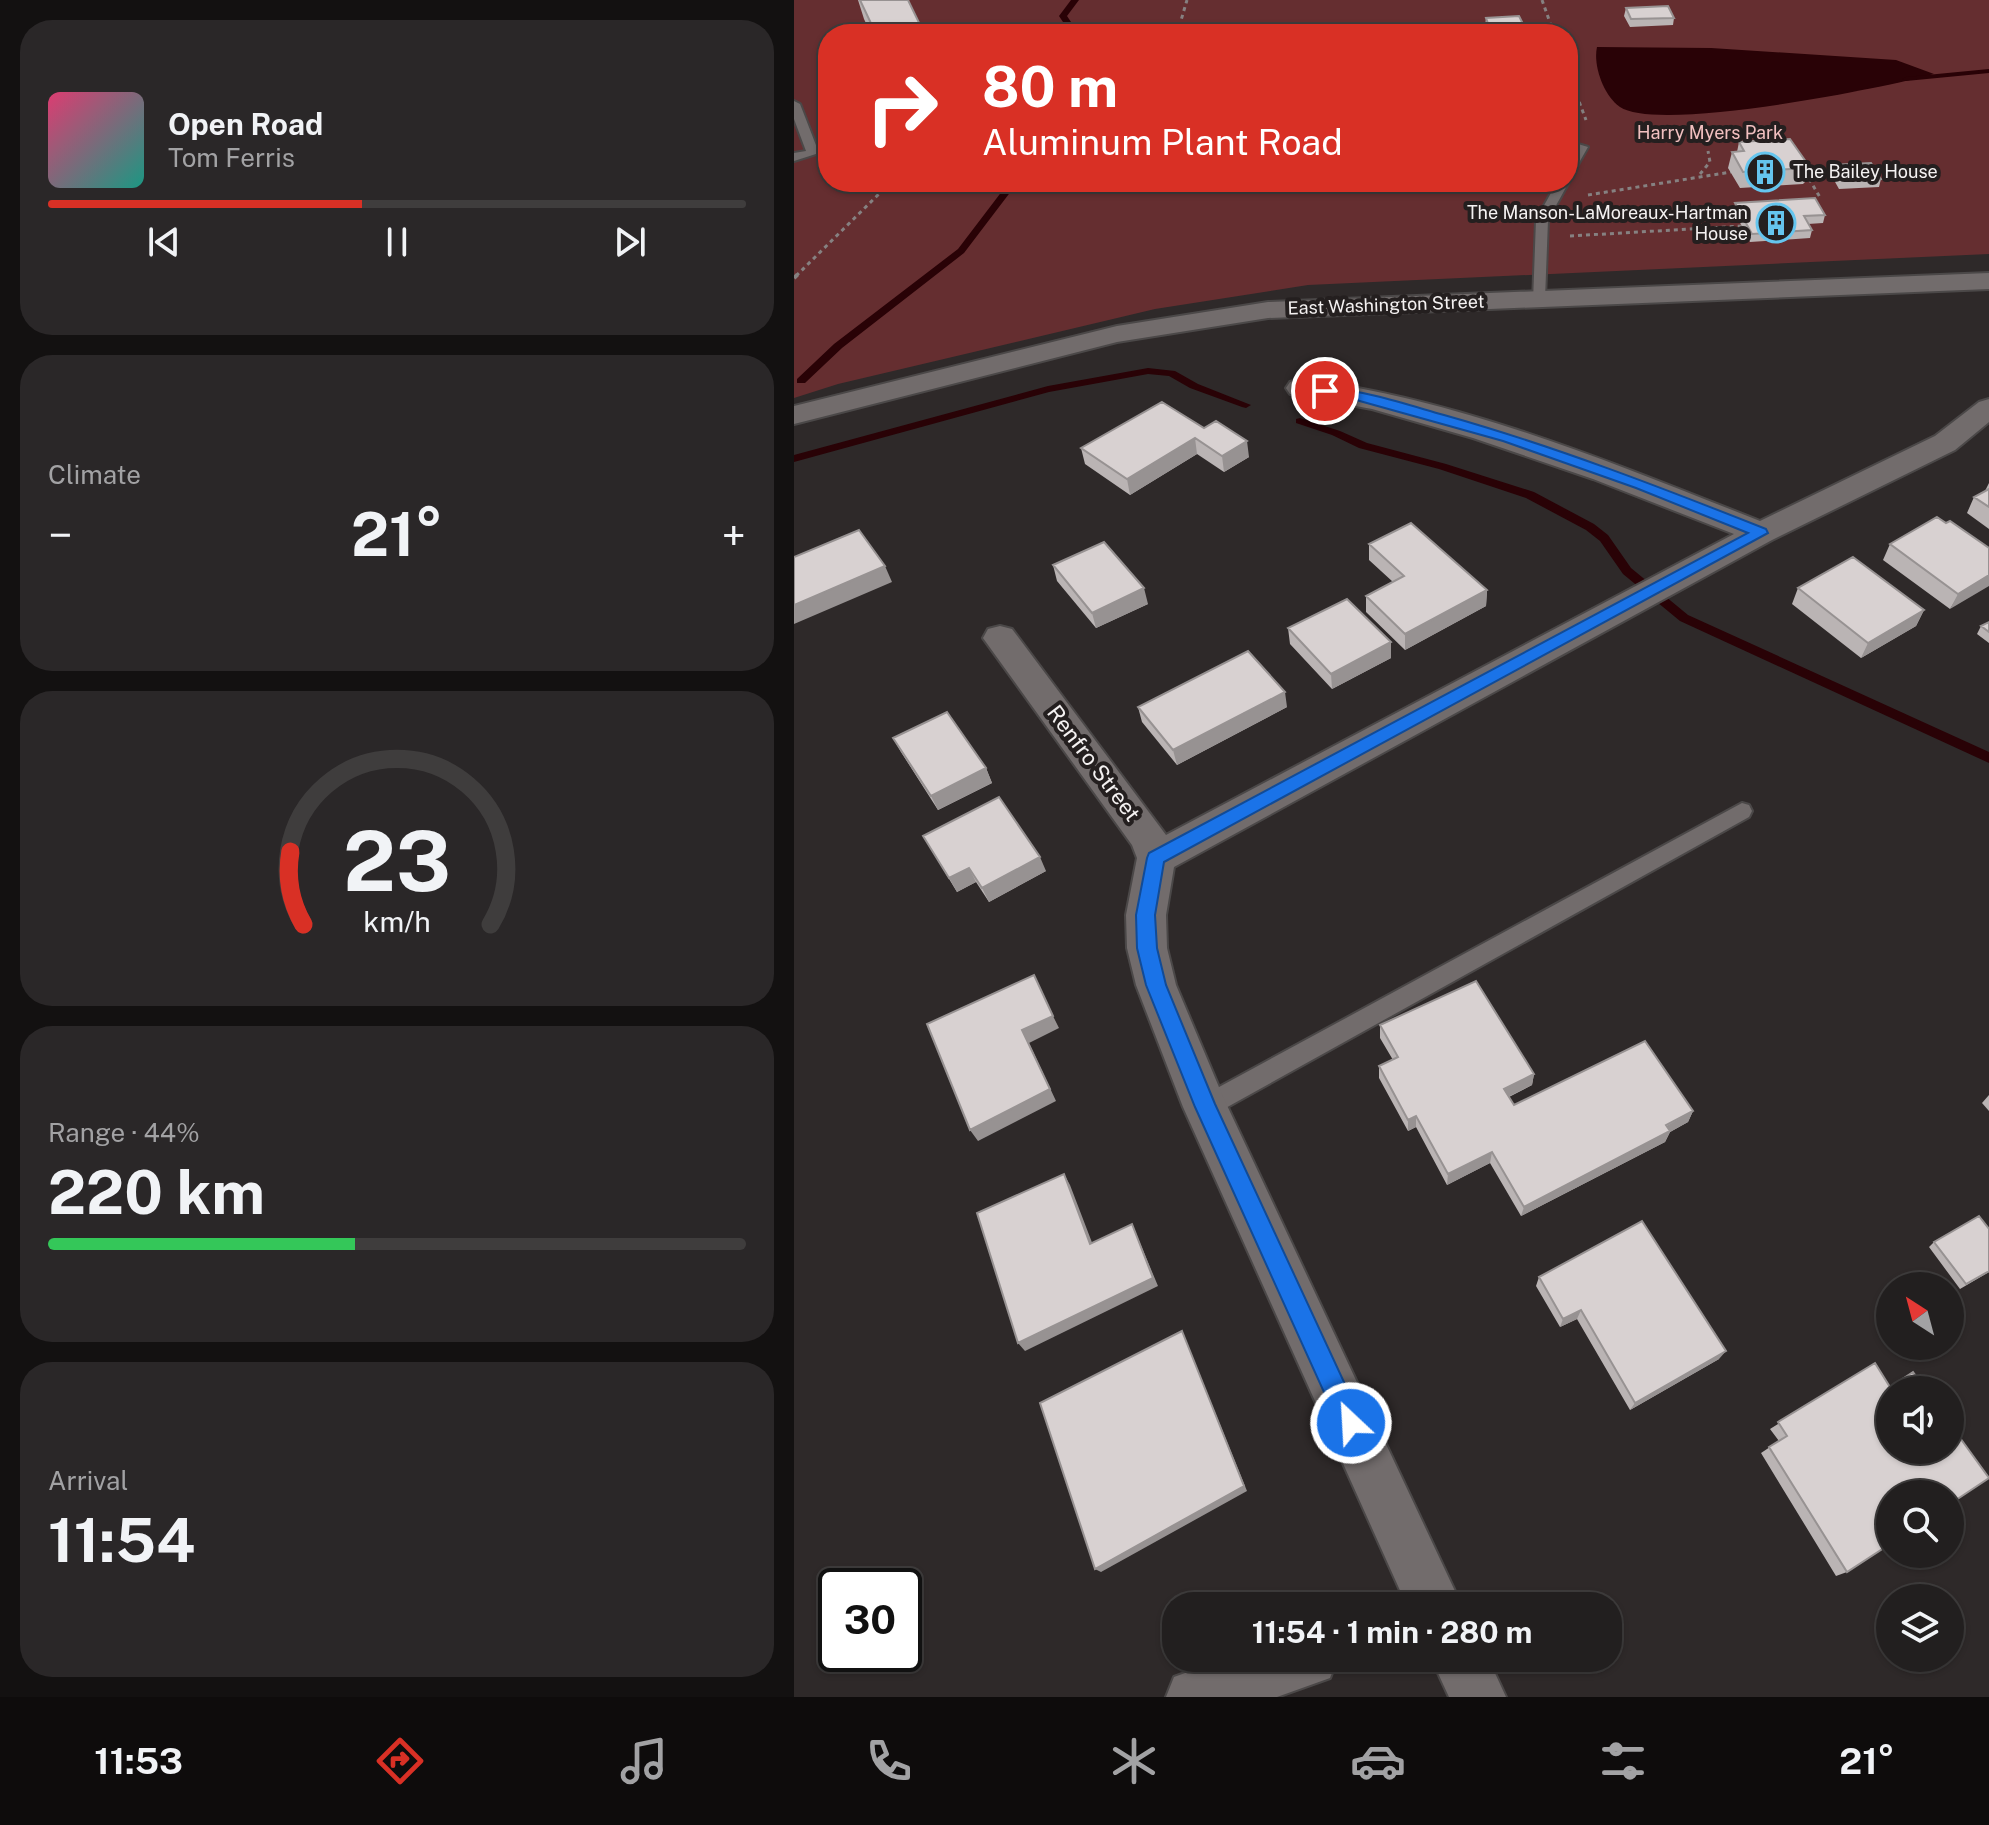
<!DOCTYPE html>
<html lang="en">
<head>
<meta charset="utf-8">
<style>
	:root { --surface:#221f1f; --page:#2a2728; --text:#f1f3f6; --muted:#a2a2a4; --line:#3f3d3d; --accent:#d93025 }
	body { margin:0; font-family:"Public Sans",sans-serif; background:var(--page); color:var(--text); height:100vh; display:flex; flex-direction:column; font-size:30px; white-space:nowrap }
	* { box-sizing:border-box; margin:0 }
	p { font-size:26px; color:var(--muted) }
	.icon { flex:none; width:44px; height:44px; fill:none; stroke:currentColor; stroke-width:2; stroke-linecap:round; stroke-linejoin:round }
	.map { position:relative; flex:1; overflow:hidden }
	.panel { display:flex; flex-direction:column; gap:20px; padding:20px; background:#131111; width:794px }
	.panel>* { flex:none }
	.hud { position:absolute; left:24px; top:24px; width:760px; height:168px; border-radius:32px; box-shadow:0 2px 6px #0004,0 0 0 2px var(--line); background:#d93025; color:#fff; overflow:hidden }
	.needle { width:52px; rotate:324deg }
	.fabs { position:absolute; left:1082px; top:1272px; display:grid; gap:16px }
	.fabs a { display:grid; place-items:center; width:88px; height:88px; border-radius:50%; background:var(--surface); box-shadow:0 2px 6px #0004,0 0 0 2px var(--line); font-size:40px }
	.speed { position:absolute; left:24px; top:1568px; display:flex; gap:16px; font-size:40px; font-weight:700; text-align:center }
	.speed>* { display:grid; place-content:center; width:104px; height:104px; border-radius:50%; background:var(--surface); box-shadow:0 2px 6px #0004,0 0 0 2px var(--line); line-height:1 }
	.speed .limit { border:4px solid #111; border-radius:12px; background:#fff; color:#111 }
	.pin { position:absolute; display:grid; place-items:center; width:68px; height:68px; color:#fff; margin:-34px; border:4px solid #fff; border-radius:50%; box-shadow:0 2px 8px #0007 }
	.me { position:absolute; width:88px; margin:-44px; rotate:335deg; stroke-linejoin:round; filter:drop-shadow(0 0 6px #0008) }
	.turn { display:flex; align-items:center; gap:28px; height:168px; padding:0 32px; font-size:36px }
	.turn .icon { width:104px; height:104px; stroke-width:2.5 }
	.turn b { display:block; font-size:56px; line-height:68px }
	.big { font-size:60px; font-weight:700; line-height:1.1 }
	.panel .tile { flex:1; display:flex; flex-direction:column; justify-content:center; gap:12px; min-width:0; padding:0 28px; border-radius:32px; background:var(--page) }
	.panel .dial { align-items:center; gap:0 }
	.dial svg { height:208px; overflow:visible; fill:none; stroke:var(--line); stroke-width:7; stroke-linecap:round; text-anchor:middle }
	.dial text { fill:var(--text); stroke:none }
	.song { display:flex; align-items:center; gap:24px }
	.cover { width:96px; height:96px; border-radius:12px; background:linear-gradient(135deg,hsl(340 70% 55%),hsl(170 70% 35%)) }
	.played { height:8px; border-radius:4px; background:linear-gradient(90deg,var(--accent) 45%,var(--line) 45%) }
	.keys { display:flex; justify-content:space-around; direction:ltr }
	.heat { display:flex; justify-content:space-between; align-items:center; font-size:44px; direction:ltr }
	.charge { height:12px; border-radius:6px; background:linear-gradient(90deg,#34c759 44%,var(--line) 0) }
	.trip { position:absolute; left:368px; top:1592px; width:460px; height:80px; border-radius:32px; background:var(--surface); box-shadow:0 2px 6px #0004,0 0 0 2px var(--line); font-weight:700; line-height:80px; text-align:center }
	.tabs { display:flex; height:128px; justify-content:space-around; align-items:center; background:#0e0c0c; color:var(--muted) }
	.tabs .icon { width:56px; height:56px }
	.tabs .active { color:var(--accent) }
	.tabs b { font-size:36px; color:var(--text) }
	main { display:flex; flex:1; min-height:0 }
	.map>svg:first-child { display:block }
</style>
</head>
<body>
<main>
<section class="panel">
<div class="tile">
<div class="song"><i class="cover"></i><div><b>Open Road</b><p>Tom Ferris</p></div></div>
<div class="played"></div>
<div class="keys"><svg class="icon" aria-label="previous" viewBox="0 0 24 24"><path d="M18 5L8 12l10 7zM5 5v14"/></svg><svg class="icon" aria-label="pause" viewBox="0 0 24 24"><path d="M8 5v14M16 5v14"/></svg><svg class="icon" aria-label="next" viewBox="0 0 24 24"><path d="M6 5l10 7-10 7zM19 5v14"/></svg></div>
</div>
<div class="tile"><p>Climate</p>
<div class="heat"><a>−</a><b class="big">21°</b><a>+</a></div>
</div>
<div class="tile dial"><svg viewBox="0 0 100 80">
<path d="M14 69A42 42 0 1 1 86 69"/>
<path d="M14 69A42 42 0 0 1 9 41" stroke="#d93025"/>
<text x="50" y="56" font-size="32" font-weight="700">23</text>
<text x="50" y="72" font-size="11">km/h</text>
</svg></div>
<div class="tile"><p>Range · 44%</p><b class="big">220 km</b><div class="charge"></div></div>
<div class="tile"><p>Arrival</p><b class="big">11:54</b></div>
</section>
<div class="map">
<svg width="1195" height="1697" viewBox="0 0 1195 1697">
	<rect width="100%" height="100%" fill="#2e2929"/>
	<path fill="#652e30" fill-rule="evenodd" d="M 0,0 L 1195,0 L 1195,254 L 514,285 L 361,309 L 44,384 L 0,398 ZM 34,34 L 774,34 L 774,182 L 34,182 Z"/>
	<path fill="#290206" d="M 803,47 L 917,48 L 1102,60 L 1140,74 C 1090,88 864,133 826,107 C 809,95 799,65 803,47 Z"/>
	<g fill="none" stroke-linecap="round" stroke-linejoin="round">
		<path fill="#290206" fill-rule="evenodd" d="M 277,0 L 285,0 L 273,16 L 279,25 L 277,34 L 269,34 L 271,25 L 265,16 Z
			M 1195,69 L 1195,73 L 1112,81 L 1108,79 L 1112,77 Z
			M 215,182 L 224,182 L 170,253 L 48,348 L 11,383 L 3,383 L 3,379 L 40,344 L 164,249 Z
			M 354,368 L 381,371 L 404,384 L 457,405 L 452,408 L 448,407 L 396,388 L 375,376 L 354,374 L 255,392 L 0,462 L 0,455 L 254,386 Z
			M 506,418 L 546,431 L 573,443 L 652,464 L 740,492 L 800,524 L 814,535 L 837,568 L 894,615 L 1195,752 L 1195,763 L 886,621 L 829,574 L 806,541 L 792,530 L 732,498 L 645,469 L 565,448 L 538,435 L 502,423 L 502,419 Z"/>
		<defs>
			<path id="lane" d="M 0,101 L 6,104 L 25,153 L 0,161 L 0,153 L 12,151 L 0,119 Z
				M 784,144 L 794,147 L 778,175 L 774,176 L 774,161 Z
				M 774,180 L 775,182 L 754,220 L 751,299 L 739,302 L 742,220 L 763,182 Z
				M 948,803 L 955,805 L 958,811 L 955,817 L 419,1115 L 411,1118 L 403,1115 L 400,1107 L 403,1099 Z"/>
			<path id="street" d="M 1195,273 L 1195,289 L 474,318 L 323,342 L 0,424 L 0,406 L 323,326 L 474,302 Z
				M 506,379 C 664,398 819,463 966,521 L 1141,436 L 1185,402 L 1195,399 L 1195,422 L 1161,450 L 978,540 L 380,867 L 372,915 L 373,948 L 382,985 L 430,1099 L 668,1606 L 613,1606 L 389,1107 L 342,985 L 333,948 L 332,915 L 343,858 L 338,845 L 189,638 L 194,629 L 206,626 L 218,629 L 372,835 L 940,534 L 799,479 L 679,438 L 578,409 L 496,394 L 492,388 L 496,382 Z
				M 433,1658 L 544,1658 L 536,1678 L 483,1697 L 372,1697 L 380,1677 Z
				M 637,1658 L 694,1658 L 712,1697 L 655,1697 Z"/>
		</defs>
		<use href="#lane" stroke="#4b4848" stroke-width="4"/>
		<use href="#street" stroke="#4b4848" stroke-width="4"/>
		<path stroke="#868181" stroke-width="3" stroke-dasharray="4 4" stroke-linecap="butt" d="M 748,0 L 760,34
			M 383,34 L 393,0
			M 774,72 L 792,120
			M 1011,172 L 1027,199
			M 906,174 L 916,162 L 914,151
			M 794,195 L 937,172
			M 776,236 L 948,226
			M 2,276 L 97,182"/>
		<path stroke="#868181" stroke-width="4" stroke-dasharray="5 5" stroke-linecap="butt" d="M 0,278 L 4,274"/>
		<use href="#lane" fill="#726c6c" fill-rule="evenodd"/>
		<use href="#street" fill="#726c6c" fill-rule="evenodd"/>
	</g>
	<path fill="#bab4b4" d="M 64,0 L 114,0 L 130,34 L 77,34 L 70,19 Z
		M 832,8 L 880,18 L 879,25 L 836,27 L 830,16 Z
		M 692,18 L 730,26 L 729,34 L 695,34 L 691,26 Z
		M 945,142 L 1015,166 L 1011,182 L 1009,184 L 946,188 L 934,168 L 938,152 L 943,152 Z
		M 1038,165 L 1087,179 L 1085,187 L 1045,189 L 1036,173 Z
		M 941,203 L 1031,215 L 1029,223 L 1014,224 L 1018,230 L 1016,238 L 956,242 L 940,211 Z
		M 368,402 L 455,457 L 430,472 L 403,454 L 336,495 L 291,464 L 287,448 Z
		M 1195,483 L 1195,529 L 1173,513 L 1180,497 L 1191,491 Z
		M 575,544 L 693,590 L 692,606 L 611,650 L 572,612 L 572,596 L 599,582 L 575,560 Z
		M 1096,544 L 1195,548 L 1156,609 L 1089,560 Z
		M 259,565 L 354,604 L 302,628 L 263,581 Z
		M 1004,588 L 1130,610 L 1122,626 L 1067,658 L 998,604 Z
		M 1195,622 L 1195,643 L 1183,634 L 1187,626 Z
		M 494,628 L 597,658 L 538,689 L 496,644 Z
		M 344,707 L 493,707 L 383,765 L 348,722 Z
		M 99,738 L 192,768 L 198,783 L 144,810 L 107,752 Z
		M 129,836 L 252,871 L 195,902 L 182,882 L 163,892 Z
		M 586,1025 L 740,1074 L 738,1085 L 715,1097 L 720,1105 L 899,1111 L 894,1122 L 876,1132 L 871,1142 L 727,1216 L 696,1163 L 653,1185 L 622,1127 L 614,1131 L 585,1078 L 585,1066 L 599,1060 L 586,1038 Z
		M 1195,1095 L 1195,1111 L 1188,1103 Z
		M 1195,1229 L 1195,1272 L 1166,1289 L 1135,1247 L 1140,1242 Z
		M 745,1277 L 925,1359 L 836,1410 L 783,1319 L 766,1327 L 742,1286 Z
		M 1081,1363 L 1053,1572 L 1042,1576 L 967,1453 L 985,1441 L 976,1429 Z"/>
	<path fill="#979292" d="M 401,438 L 403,454 L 336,495 L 333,479 Z
		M 453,441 L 455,457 L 430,472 L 428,456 Z
		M 91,566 L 98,582 L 0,624 L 0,605 Z
		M 1195,575 L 1195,586 L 1156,609 L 1164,594 Z
		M 350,588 L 354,604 L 302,628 L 298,613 Z
		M 693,590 L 692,606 L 611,650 L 611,634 Z
		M 1130,610 L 1122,626 L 1067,658 L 1074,643 Z
		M 597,642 L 597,658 L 538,689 L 537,674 Z
		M 491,692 L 493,707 L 383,765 L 379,750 Z
		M 192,768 L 198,783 L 144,810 L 137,796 Z
		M 246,857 L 252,871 L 195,902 L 188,888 Z
		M 175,868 L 182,882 L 163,892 L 155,878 Z
		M 259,1016 L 265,1028 L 235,1043 L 262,1101 L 184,1141 L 176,1130 L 228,1030 Z
		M 740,1074 L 738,1085 L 708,1100 L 710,1089 Z
		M 899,1111 L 894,1122 L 876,1132 L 871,1142 L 727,1216 L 730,1207 Z
		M 622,1116 L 622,1127 L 614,1131 L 614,1120 Z
		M 698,1152 L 696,1163 L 653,1185 L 654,1174 Z
		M 270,1174 L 276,1185 L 302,1253 L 296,1244 Z
		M 338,1224 L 364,1286 L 231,1351 L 224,1343 Z
		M 787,1310 L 783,1319 L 766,1327 L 769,1319 Z
		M 388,1331 L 453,1491 L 307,1572 L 301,1569 Z
		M 932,1351 L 925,1359 L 836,1410 L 841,1403 Z"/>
	<path fill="#d8d1d1" stroke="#979292" stroke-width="2" d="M 66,0 L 114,0 L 130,33 L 82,34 Z
		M 874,6 L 880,18 L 837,19 L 832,8 Z
		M 725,16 L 730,26 L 696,29 L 692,18 Z
		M 996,139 L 1015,166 L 1014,168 L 949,172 L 938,152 L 950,151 L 945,142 Z
		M 1077,163 L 1087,179 L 1048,181 L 1038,165 Z
		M 1021,198 L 1031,215 L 1010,216 L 1018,230 L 958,234 L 941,203 Z
		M 368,402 L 410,428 L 422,421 L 453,441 L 428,456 L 401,438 L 333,479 L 287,448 Z
		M 1195,489 L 1195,507 L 1180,497 Z
		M 1143,517 L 1152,523 L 1156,521 L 1195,548 L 1195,575 L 1164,594 L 1096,544 Z
		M 617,523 L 693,590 L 611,634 L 572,596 L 610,576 L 575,544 Z
		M 65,530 L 91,566 L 0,605 L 0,557 Z
		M 310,542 L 350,588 L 298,613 L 259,565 Z
		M 1059,557 L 1130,610 L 1074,643 L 1004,588 Z
		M 553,599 L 597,642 L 537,674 L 494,628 Z
		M 1195,622 L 1195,632 L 1187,626 Z
		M 454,651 L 491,692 L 379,750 L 344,707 Z
		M 153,712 L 192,768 L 137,796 L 99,738 Z
		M 205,797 L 246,857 L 188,888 L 175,868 L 155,878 L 129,836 Z
		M 240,975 L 259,1016 L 228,1030 L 256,1089 L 176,1130 L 133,1024 Z
		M 682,981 L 740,1074 L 710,1089 L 720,1105 L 851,1041 L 899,1111 L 872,1125 L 876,1131 L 730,1207 L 698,1152 L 654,1174 L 622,1116 L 614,1120 L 585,1066 L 604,1057 L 586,1025 Z
		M 270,1174 L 296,1244 L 338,1224 L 359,1278 L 224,1343 L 183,1213 Z
		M 1185,1216 L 1195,1229 L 1195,1271 L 1172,1284 L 1140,1242 Z
		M 848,1221 L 932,1351 L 841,1403 L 787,1310 L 769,1319 L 745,1277 Z
		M 388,1331 L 450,1486 L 301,1569 L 246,1403 Z
		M 1081,1363 L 1096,1387 L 1119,1372 L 1132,1390 L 1096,1390 L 1096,1450 L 1156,1450 L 1156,1424 L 1195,1478 L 1156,1504 L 1156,1494 L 1096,1494 L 1096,1544 L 1053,1572 L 975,1447 L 993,1436 L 984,1422 Z"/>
	<path fill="#1a73e8" stroke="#114b97" stroke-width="2" d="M 531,387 C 572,391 611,404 650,415 C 760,446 866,487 972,529 L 974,533 L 370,862 L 361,915 L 363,948 L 372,985 L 421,1104 L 569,1423 L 566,1432 L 557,1435 L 548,1432 L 401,1107 L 352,985 L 343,948 L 342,915 L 353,858 L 355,853 L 954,533 L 842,488 L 709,441 L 555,398 L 526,394 L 526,388 Z"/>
	<defs>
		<symbol id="building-ring" viewBox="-11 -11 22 22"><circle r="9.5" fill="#241f1f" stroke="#65c5ee" stroke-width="1.5"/><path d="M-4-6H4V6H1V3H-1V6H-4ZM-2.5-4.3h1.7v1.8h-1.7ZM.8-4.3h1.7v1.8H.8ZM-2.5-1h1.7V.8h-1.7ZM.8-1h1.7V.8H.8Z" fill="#65c5ee"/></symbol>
	</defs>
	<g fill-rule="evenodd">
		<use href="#building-ring" x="949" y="150" width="44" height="44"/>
		<use href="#building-ring" x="960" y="201" width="44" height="44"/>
	</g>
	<g text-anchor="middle" stroke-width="8" stroke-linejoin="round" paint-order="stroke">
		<g font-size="18" fill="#f1c0c0" stroke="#241f1f">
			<text x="916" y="139">Harry Myers Park</text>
		</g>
		<g font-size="18" fill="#f4f1f1" stroke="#241f1f" text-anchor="start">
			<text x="999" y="178">The Bailey House</text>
			<text x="954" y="219" text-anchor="end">The Manson-LaMoreaux-Hartman<tspan x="954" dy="21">House</tspan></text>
		</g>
		<g font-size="18" fill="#f4f1f1" stroke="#241f1f">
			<text transform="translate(592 305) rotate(-2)" y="6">East Washington Street</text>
		</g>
		<g font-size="22" fill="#f4f1f1" stroke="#241f1f">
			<text transform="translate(300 763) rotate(53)" y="8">Renfro Street</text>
		</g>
	</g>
</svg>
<div class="fabs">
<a><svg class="needle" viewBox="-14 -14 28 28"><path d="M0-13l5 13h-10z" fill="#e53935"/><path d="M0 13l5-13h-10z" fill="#a2a2a4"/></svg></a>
<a><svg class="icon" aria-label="sound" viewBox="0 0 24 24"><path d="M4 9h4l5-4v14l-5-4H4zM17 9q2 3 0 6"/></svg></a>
<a><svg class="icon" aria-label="search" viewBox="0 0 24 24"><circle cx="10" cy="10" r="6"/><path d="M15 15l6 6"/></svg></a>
<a><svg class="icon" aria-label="layers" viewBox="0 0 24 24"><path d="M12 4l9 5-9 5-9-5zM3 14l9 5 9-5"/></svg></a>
</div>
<div class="speed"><div class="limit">30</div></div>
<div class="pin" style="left:531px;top:391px;background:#d93025"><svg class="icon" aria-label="arrive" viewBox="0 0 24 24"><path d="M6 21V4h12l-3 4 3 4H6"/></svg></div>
<svg class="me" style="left:557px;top:1423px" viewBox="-20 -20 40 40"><circle r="17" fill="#1a73e8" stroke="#fff" stroke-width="3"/><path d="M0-11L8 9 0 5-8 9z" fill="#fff"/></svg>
<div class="trip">11:54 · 1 min · 280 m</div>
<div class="hud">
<div class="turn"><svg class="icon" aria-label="right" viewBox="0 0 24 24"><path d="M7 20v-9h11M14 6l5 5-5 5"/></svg><div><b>80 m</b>Aluminum Plant Road</div></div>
</div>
</div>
</main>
<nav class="tabs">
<b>11:53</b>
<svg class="icon active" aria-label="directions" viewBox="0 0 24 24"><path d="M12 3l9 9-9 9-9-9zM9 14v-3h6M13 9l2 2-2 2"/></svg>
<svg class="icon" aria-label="music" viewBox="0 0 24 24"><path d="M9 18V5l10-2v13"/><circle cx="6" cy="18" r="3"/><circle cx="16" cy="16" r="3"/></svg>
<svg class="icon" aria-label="phone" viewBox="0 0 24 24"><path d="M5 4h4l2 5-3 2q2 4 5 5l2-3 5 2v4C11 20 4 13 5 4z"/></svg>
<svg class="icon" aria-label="climate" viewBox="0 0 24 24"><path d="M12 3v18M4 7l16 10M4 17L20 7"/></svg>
<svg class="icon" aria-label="car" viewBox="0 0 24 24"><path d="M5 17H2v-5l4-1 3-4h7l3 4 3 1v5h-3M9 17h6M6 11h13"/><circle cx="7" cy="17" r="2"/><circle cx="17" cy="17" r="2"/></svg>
<svg class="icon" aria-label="filters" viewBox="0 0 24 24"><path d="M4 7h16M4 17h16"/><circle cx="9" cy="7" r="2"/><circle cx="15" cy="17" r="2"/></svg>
<b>21°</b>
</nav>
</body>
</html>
